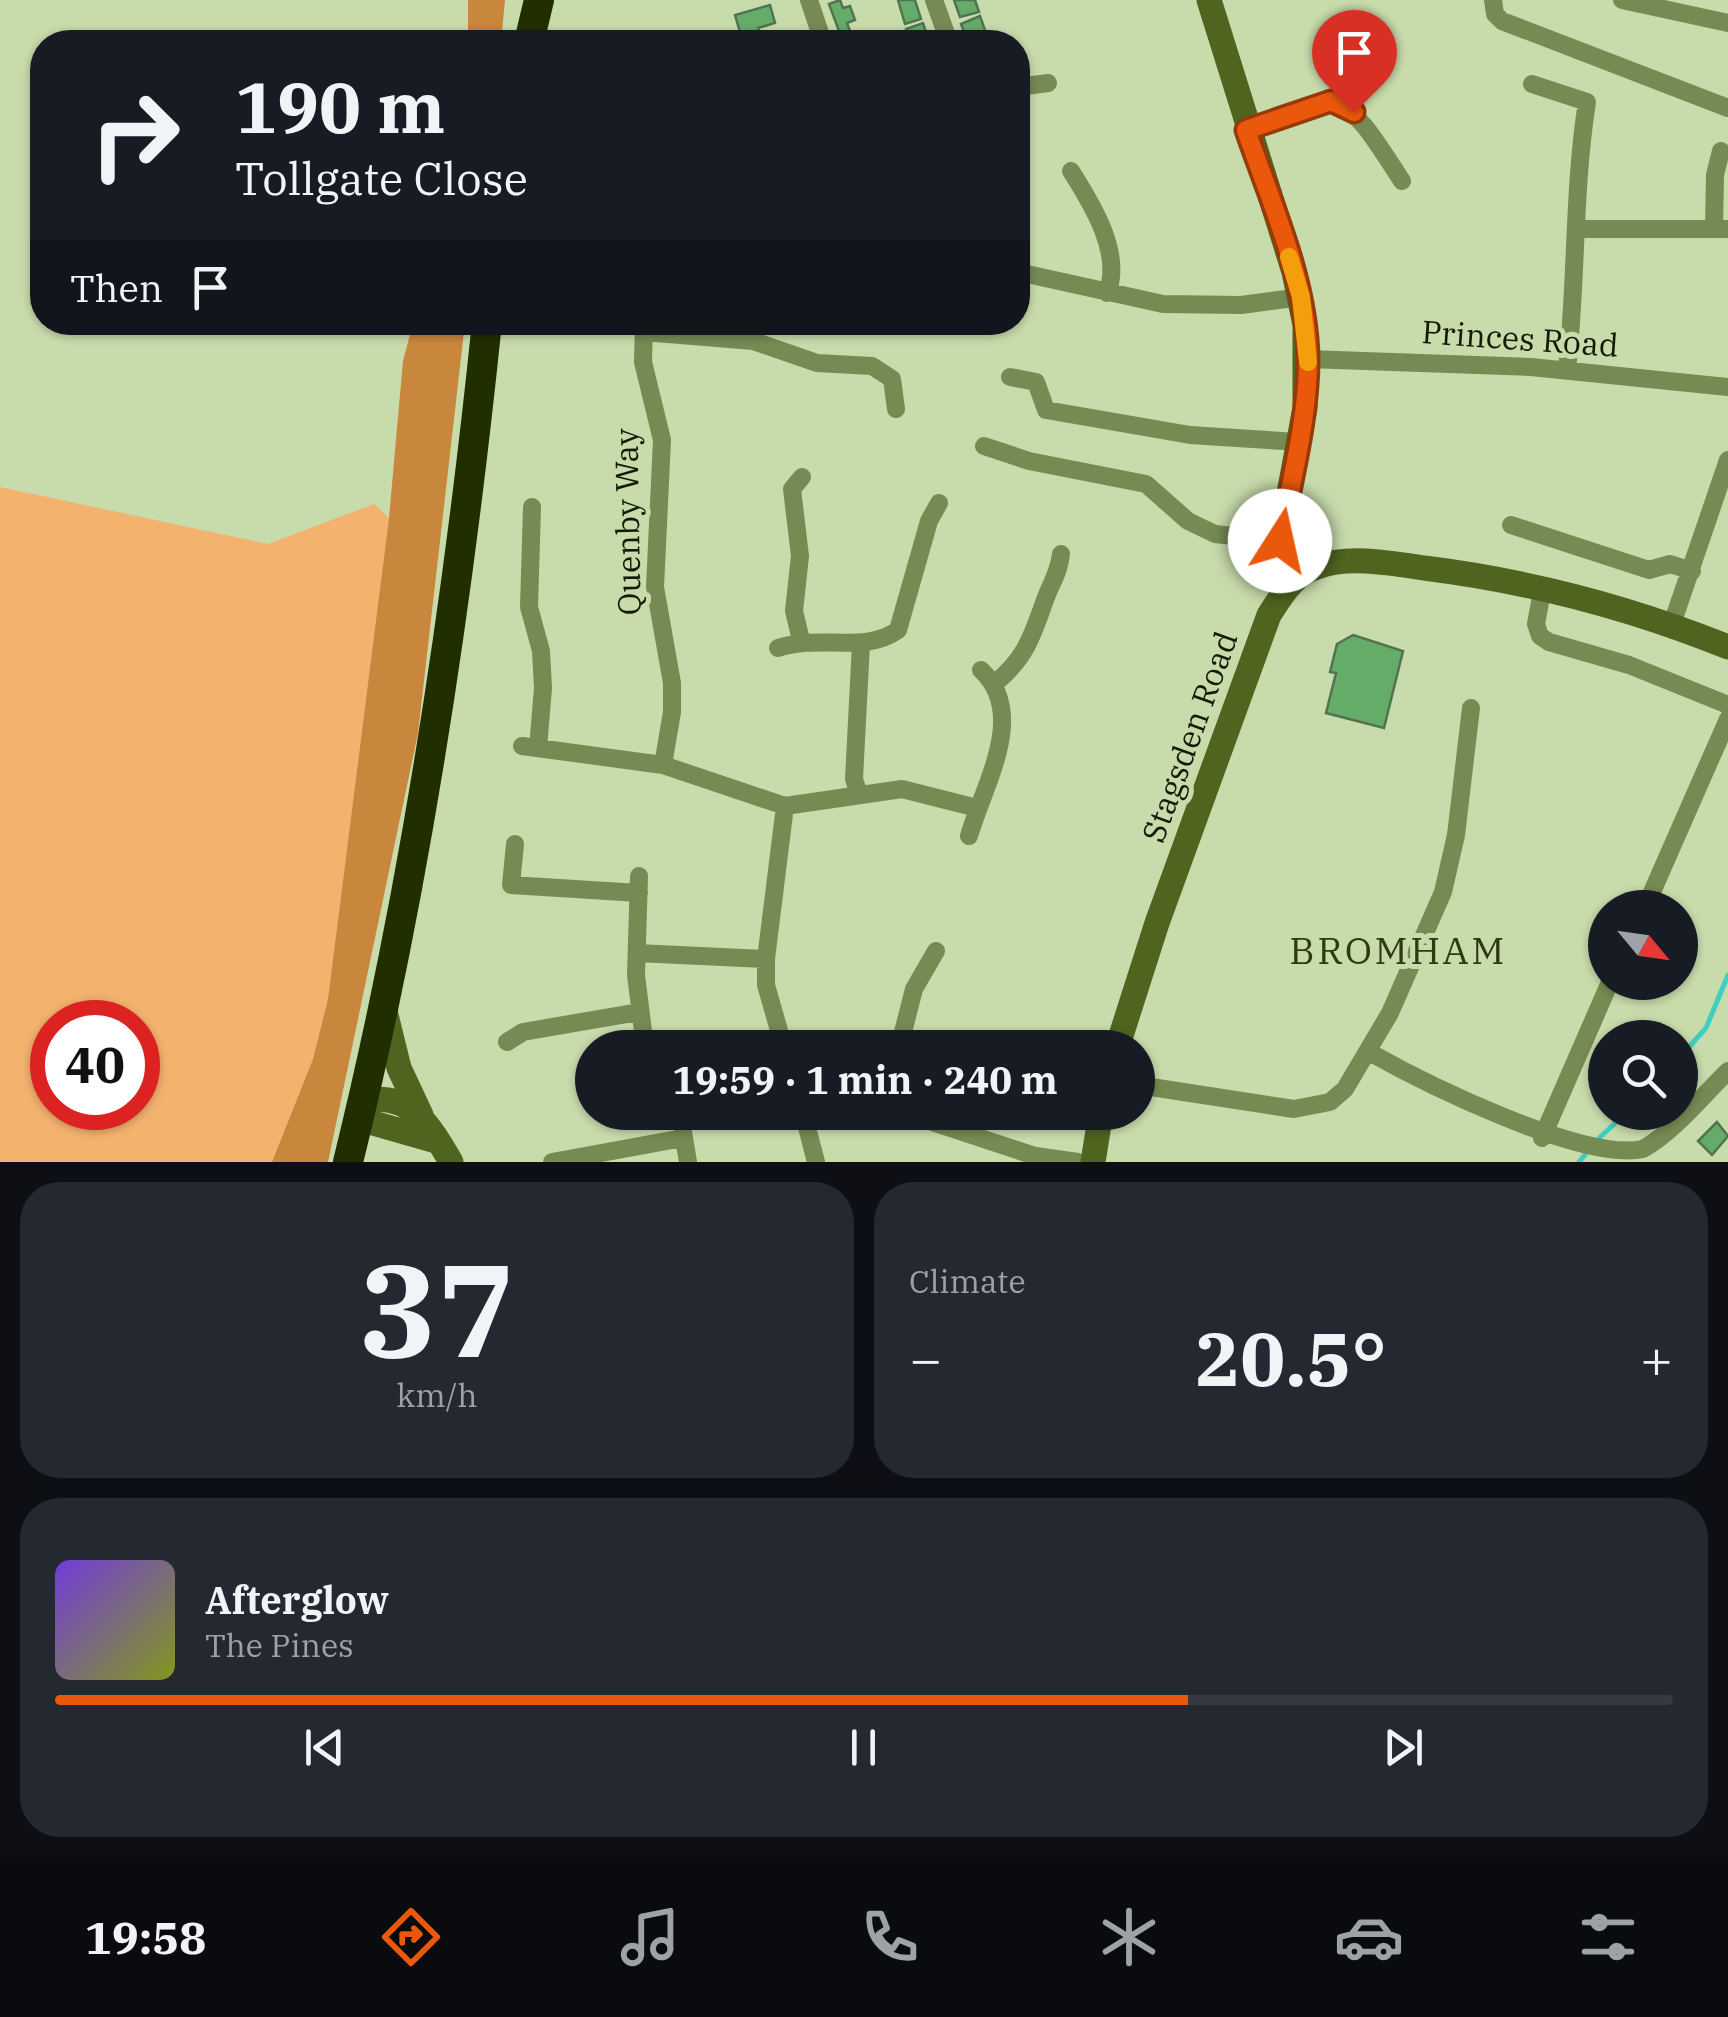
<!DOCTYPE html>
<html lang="en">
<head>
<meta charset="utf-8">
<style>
	:root { --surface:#171b24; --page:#242831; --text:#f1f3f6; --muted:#9ea1a6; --line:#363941; --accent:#ea580c }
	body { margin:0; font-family:"IBM Plex Serif",serif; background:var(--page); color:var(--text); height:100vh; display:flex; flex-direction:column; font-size:38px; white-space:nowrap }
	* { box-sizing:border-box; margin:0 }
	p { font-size:32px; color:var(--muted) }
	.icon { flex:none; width:55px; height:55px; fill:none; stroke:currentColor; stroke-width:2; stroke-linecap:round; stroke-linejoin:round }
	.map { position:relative; height:1162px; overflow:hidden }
	.side { display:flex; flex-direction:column; gap:20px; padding:20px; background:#0d0f14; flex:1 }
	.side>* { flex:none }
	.hud { position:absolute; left:30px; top:30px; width:1000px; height:305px; border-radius:40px; box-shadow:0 2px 8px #0004; background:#171b24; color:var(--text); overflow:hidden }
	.needle { width:65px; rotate:119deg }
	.tools { position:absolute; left:1588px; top:890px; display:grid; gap:20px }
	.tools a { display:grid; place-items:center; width:110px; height:110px; border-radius:50%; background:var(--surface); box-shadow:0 2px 8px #0004; font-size:50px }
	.speed { position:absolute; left:30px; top:1000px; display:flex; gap:20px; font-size:50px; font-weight:700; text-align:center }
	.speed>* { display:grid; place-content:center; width:130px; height:130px; border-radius:50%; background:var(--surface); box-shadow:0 2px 8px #0004; line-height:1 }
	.speed .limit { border:15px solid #d22; background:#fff; color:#111 }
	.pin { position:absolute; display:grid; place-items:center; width:85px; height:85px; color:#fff; margin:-102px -42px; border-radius:50% 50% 50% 0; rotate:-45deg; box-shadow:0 0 10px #0007 }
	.pin .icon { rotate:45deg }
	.me { position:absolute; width:110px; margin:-55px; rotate:10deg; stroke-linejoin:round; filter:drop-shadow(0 0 8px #0008) }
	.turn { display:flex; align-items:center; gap:35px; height:210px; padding:0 40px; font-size:45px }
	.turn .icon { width:130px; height:130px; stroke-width:2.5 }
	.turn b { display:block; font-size:70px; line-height:85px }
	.then { display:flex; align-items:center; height:95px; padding:0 40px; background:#0003; gap:20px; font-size:38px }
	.big { font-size:75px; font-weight:800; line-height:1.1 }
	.side .tile { flex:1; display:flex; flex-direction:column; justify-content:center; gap:15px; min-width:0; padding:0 35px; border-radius:40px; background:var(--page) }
	.side .dial { align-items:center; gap:0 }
	.dial b { font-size:130px; line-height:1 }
	.song { display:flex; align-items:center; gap:30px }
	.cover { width:120px; height:120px; border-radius:15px; background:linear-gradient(135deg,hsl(260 70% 55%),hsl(70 70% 35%)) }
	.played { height:10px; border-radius:5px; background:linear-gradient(90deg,var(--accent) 70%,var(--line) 70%) }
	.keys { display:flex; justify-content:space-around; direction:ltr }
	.heat { display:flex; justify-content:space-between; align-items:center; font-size:55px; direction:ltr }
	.side .tiles { flex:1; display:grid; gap:20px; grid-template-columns:1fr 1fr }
	.tile:last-child { grid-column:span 2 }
	.trip { position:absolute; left:575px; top:1030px; width:580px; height:100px; border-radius:50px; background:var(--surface); box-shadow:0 2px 8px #0004; font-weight:800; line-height:100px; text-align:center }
	.menu { display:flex; height:160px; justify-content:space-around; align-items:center; background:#090b0e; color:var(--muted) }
	.menu .icon { width:70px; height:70px }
	.menu .current { color:var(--accent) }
	.menu b { font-size:45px; color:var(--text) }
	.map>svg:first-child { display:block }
</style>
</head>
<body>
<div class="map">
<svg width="1728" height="1162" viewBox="0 0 1728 1162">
	<rect width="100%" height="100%" fill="#c8dbab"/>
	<path fill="#f4b26f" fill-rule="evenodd" d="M 0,487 L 268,544 L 374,504 L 389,518 L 328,999 L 313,1059 L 272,1162 L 0,1162 ZM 52,1022 L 138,1022 L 138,1108 L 52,1108 Z"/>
	<path fill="#c9863d" d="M 468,0 L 505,0 L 501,42 L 468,42 Z
		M 413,323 L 465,323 L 418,733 L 328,1162 L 272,1162 L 313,1059 L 328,999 L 389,518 L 403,361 Z"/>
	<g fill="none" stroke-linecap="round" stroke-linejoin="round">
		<path stroke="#40cec0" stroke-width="5" d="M 1680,1057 L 1706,1028 L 1728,975
			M 1596,1141 L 1627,1112
			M 1579,1162 L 1589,1150"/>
	</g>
	<path fill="#66ac69" stroke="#507451" stroke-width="2.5" d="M 840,0 L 843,8 L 850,6 L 855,20 L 847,23 L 854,42 L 843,42 L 829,4 Z
		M 898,0 L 915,0 L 921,19 L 905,24 Z
		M 954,0 L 975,0 L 979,12 L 960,17 Z
		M 770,5 L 775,23 L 758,28 L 762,38 L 743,42 L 735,15 Z
		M 980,16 L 986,33 L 967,40 L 961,24 Z
		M 923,23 L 929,42 L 910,42 L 906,29 Z
		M 1353,635 L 1403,651 L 1384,728 L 1326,713 L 1336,673 L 1330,672 L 1337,644 Z
		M 1717,1122 L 1728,1136 L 1712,1155 L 1698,1141 Z"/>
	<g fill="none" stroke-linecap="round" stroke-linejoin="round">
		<path stroke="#768a53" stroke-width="18" d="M 809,0 L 823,42
			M 934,0 L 949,42
			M 1493,0 L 1495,14 L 1502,21 L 1728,108
			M 1622,0 L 1728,23
			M 1532,84 L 1587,102 C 1573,191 1577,280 1567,369
			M 1018,87 L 1048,83
			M 1246,129 C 1347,91 1343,90 1402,181
			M 1071,171 C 1092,204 1123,254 1107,293
			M 1576,229 L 1728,229
			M 1714,229 L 1715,175 L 1721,151
			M 1018,272 L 1163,304 L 1241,305 L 1301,297
			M 644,322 L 643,362 L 662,440 L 655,587 L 672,683 L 672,712 L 663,765
			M 644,332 L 753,341 L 817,363 L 872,366 L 892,379 L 896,409
			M 1308,359 L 1531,367 L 1728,387
			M 1010,377 L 1036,382 L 1046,410 L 1190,435 L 1298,442
			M 984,446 L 1029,461 L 1146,484 L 1188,521 L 1215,534 L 1280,541
			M 532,507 L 529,607 L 541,651 L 543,688 L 538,748
			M 1511,525 L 1649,570 L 1670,564 L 1692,571
			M 1543,586 L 1536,624 L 1540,636 L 1549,642 L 1629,665 L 1728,705
			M 1672,624 L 1728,460
			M 801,640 L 794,611 L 800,556 L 792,489 L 802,477
			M 778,648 C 820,634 865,654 898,630 L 929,521 L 939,503
			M 995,683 C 1026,658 1032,636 1045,600 C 1051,583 1059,573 1061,554
			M 522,746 L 663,765 L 785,806 L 902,789 L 977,808
			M 859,795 L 854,779 L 861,644
			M 969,836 C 984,784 1028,714 981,670
			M 515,844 L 511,885 L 639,893
			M 639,876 L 636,975 L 643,1031
			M 1645,908 L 1728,719
			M 637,953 L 766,959
			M 507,1042 L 523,1032 L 639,1012
			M 784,1048 L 766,985 L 766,959 L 785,806
			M 899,1048 L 914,989 L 936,951
			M 1369,1052 C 1424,1083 1583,1162 1643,1149 C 1675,1131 1702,1096 1728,1071
			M 1138,1085 L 1294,1109 L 1330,1102 L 1345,1089 L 1390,1013 L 1443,892 L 1456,835 L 1471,708
			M 803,1112 L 816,1162
			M 902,1112 L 1035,1156 L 1078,1162
			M 680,1114 L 688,1162
			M 805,1120 L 830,1112
			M 1542,1138 L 1610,982
			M 552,1162 L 683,1138"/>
		<path stroke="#4e641f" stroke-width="25" d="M 1209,0 L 1294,272 L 1305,325 L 1305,408 L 1280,541 L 1306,571
			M 384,1007 L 399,1068 L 421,1115
			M 1117,1048 L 1157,923 L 1269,615 C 1282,595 1293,575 1317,567 C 1348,555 1391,563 1424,568 C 1529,581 1629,607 1728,647
			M 363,1101 C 410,1091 430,1126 451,1162
			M 359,1119 L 436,1141
			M 1093,1162 L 1101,1112"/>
		<path stroke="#212f00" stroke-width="30" d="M 529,42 L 539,0
			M 348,1162 C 416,887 458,604 487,322"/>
	</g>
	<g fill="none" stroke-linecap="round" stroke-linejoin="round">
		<defs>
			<path id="route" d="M 1280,541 C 1291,481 1308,420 1308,359 C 1307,280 1271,203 1246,130 L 1331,101 L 1354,112"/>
		</defs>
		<use href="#route" stroke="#983908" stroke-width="25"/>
		<use href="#route" stroke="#ea580c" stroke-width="18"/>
		<path stroke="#f59e0b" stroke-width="18" d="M 1289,257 L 1301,297 L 1308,362"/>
	</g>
	<g text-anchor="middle" stroke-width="10" stroke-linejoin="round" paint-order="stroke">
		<g font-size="32" fill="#151b09" stroke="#c8dbab">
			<text transform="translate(1520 339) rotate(4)" y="11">Princes Road</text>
			<text transform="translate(628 522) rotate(-91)" y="11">Quenby Way</text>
			<text transform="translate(1190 737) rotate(-70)" y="11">Stagsden Road</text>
		</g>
		<g font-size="38" letter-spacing="2.5" fill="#2d3b10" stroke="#c8dbab">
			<text x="1398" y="964">BROMHAM</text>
		</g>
	</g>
</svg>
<div class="tools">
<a><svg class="needle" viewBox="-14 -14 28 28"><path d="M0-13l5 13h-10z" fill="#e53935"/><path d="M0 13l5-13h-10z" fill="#9ea1a6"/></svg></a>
<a><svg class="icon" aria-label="search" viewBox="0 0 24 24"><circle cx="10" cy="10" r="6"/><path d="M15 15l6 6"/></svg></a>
</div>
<div class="speed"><div class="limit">40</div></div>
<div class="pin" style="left:1354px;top:112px;background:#d93025"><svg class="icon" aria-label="arrive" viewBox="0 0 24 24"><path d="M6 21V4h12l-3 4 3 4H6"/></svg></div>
<svg class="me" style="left:1280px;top:541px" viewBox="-20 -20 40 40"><circle r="19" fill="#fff"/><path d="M0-13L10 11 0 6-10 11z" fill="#ea580c"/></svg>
<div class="trip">19:59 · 1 min · 240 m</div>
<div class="hud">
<div class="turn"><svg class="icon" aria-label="right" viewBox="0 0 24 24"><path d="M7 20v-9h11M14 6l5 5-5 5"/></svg><div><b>190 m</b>Tollgate Close</div></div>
<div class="then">Then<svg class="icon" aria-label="arrive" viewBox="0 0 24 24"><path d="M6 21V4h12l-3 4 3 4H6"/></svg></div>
</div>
</div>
<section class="side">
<div class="tiles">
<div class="tile dial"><b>37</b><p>km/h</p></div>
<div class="tile"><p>Climate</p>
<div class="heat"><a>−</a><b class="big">20.5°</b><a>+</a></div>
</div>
<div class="tile">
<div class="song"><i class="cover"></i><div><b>Afterglow</b><p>The Pines</p></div></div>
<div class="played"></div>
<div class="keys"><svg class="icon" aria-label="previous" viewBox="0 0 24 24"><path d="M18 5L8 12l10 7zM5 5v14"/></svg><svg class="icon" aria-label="pause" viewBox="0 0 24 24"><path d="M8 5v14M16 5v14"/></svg><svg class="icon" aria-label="next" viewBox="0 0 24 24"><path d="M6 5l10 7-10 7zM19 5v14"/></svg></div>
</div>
</div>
</section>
<nav class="menu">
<b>19:58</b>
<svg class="icon current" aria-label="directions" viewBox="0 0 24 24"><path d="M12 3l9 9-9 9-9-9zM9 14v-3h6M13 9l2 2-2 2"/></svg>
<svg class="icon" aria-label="music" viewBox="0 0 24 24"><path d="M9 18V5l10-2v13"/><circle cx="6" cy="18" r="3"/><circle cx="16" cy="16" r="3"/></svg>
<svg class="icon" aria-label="phone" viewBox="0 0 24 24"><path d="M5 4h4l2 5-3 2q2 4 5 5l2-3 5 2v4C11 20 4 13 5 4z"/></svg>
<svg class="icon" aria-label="climate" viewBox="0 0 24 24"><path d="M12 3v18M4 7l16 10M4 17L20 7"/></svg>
<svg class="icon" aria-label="car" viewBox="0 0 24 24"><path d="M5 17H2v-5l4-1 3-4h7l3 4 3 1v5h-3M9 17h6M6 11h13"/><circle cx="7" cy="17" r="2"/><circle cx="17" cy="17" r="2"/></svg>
<svg class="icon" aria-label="filters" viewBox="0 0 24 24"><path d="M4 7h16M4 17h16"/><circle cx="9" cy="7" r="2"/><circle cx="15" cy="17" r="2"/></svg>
</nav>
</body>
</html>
